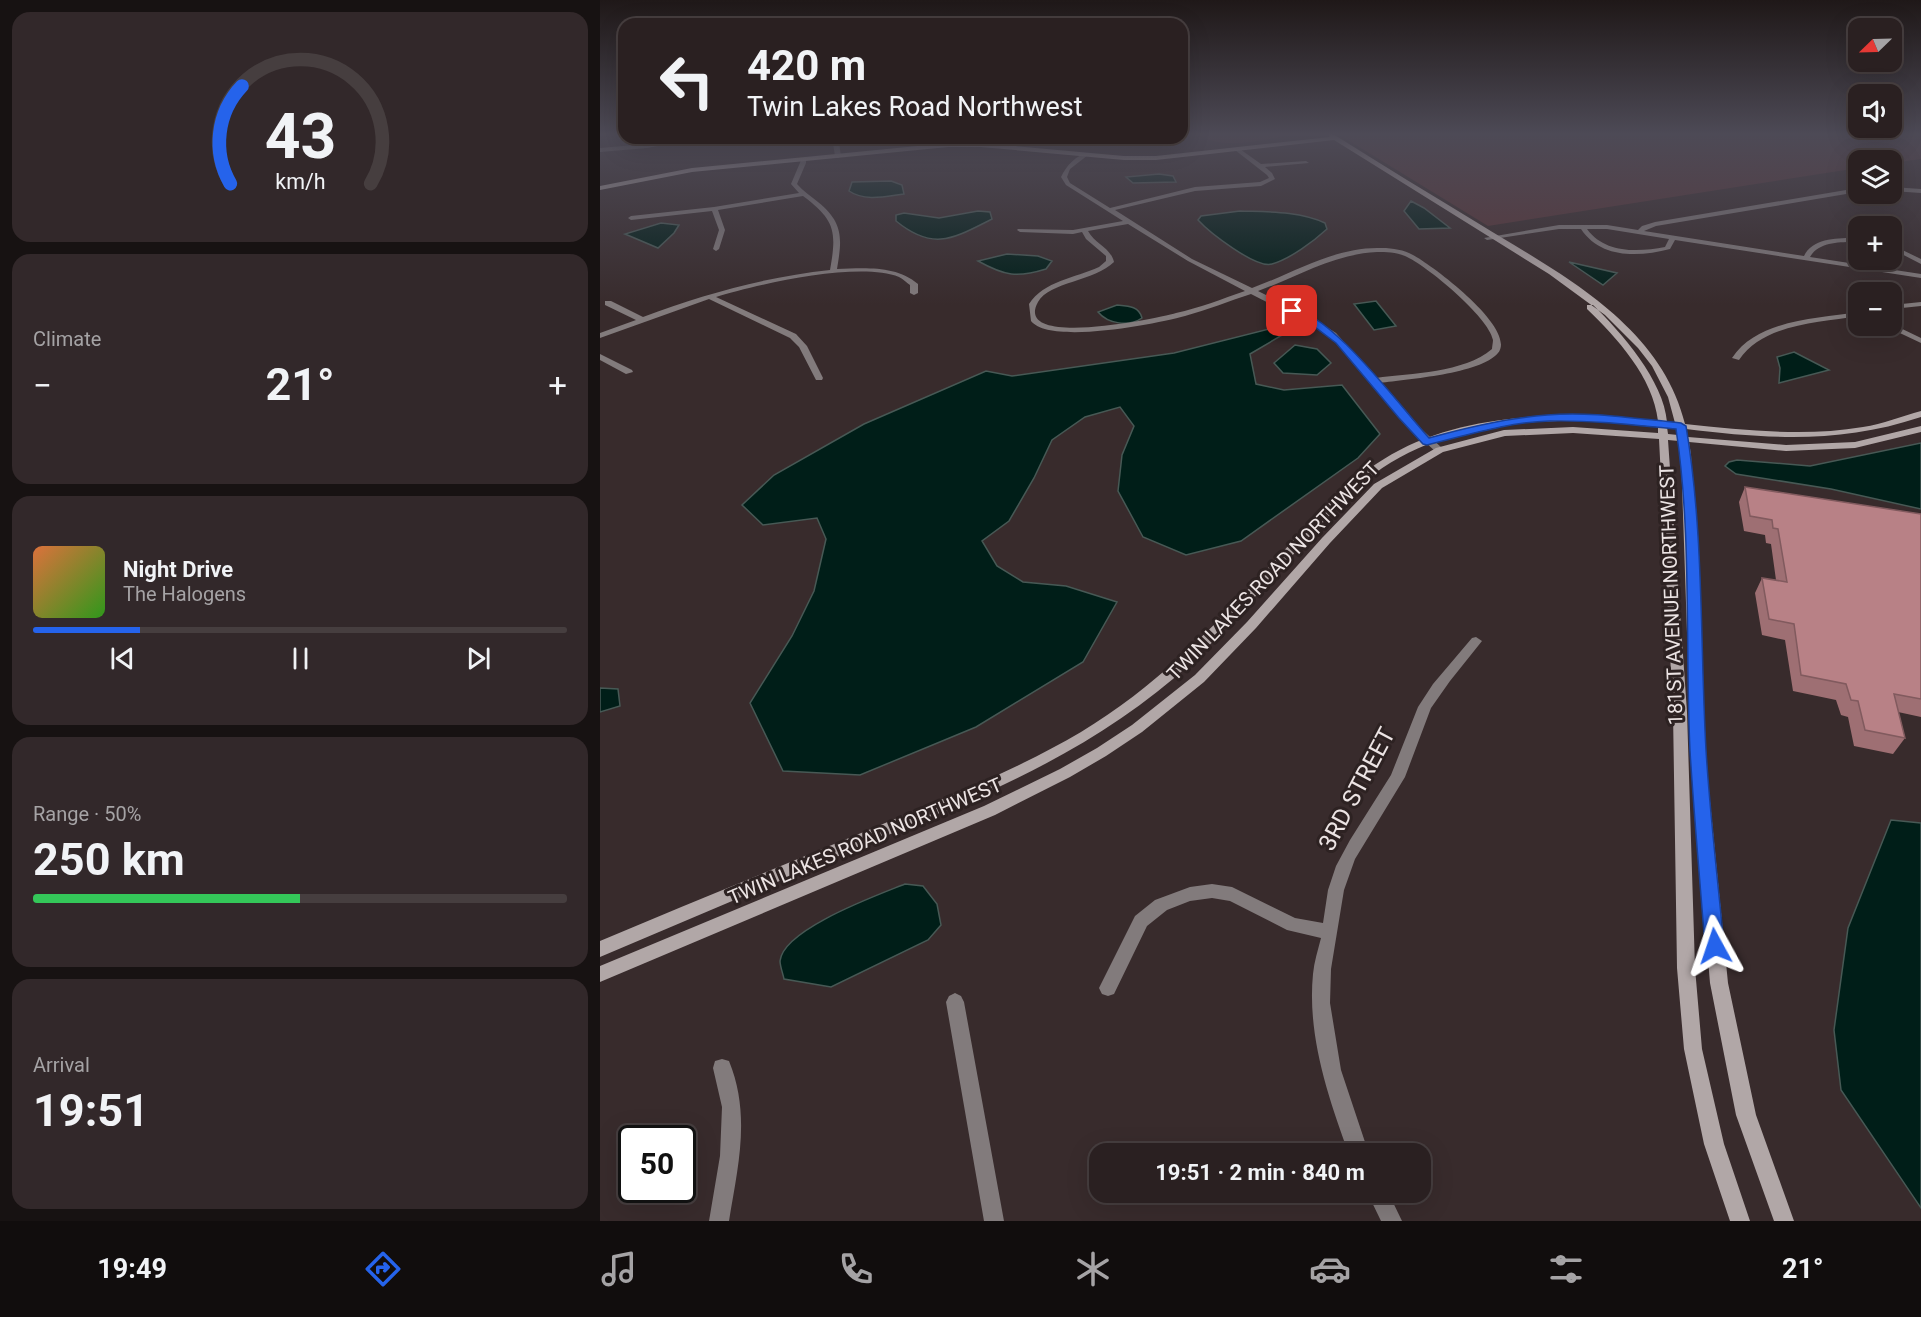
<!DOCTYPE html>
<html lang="en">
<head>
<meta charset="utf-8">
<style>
	:root { --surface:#2a2021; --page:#32282a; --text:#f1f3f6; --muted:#a5a3a5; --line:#463e3f; --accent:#2563eb }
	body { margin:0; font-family:Roboto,sans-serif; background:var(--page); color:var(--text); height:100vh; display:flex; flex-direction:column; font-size:22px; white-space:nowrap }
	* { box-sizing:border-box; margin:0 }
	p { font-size:20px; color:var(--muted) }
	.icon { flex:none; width:33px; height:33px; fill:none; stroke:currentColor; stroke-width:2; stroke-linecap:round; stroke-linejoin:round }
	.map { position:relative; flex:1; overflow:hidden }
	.drawer { display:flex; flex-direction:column; gap:12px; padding:12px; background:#171212; width:600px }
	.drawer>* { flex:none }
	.hud { position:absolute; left:18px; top:18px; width:570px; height:126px; border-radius:18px; box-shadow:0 6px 24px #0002,0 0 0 2px var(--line); background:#2a2021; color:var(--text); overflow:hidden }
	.needle { width:39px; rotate:247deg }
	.controls { position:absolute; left:1248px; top:18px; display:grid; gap:12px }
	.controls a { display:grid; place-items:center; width:54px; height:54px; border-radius:12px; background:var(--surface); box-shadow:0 6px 24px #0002,0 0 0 2px var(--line); font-size:30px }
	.speed { position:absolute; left:18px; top:1125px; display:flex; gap:12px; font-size:30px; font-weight:700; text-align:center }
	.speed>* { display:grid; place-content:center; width:78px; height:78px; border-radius:50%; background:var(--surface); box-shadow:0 6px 24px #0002,0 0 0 2px var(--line); line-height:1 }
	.speed .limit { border:3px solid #111; border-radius:9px; background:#fff; color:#111 }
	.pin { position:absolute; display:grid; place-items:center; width:51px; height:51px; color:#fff; margin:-26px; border-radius:12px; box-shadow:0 3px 9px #0006 }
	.me { position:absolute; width:66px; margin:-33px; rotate:355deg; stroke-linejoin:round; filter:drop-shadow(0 0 4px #0008) }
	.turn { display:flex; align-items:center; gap:21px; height:126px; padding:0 30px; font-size:27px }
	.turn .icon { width:78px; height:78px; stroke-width:2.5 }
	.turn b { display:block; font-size:42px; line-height:51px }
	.big { font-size:45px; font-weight:700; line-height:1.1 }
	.drawer .tile { flex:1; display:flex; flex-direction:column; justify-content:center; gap:9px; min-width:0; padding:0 21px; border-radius:18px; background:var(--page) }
	.drawer .dial { align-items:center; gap:0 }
	.dial svg { height:156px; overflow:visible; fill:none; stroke:var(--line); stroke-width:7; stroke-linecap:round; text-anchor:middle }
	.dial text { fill:var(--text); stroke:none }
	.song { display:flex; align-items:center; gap:18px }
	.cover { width:72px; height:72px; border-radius:9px; background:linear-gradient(135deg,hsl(20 70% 55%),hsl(110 70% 35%)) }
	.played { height:6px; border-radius:3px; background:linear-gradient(90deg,var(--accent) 20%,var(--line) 20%) }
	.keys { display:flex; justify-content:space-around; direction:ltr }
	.heat { display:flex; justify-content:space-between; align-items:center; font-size:33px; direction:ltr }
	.charge { height:9px; border-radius:4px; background:linear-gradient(90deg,#34c759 50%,var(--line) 0) }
	.trip { position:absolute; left:489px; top:1143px; width:342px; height:60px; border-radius:18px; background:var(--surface); box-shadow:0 6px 24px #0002,0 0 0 2px var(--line); font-weight:700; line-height:60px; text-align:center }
	.tabs { display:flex; height:96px; justify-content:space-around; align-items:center; background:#110d0d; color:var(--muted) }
	.tabs .icon { width:42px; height:42px }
	.tabs .active { color:var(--accent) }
	.tabs b { font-size:27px; color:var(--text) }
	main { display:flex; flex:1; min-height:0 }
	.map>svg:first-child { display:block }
</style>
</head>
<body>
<main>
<section class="drawer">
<div class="tile dial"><svg viewBox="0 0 100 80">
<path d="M14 69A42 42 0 1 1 86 69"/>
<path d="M14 69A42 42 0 0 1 20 19" stroke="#2563eb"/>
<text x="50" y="56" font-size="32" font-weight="700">43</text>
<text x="50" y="72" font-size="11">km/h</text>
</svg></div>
<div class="tile"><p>Climate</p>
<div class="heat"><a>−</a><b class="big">21°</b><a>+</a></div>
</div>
<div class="tile">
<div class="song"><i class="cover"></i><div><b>Night Drive</b><p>The Halogens</p></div></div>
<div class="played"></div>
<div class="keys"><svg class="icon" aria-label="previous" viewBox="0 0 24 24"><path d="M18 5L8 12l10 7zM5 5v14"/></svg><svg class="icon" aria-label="pause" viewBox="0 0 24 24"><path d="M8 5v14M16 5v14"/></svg><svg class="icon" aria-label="next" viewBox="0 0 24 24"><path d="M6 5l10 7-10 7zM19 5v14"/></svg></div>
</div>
<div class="tile"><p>Range · 50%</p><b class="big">250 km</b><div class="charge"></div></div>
<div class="tile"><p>Arrival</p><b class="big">19:51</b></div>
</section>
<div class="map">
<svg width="1321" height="1221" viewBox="0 0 1321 1221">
	<rect width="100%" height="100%" fill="#382b2c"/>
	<path fill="#573437" d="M 596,134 L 690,134 L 691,135 C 660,140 624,151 596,134 Z
		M 738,134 L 1321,134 L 1321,159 L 1292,163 L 1292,160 L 1258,160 L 1258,168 L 888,226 Z
		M 489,138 L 547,138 C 535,150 507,144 491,143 Z"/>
	<path fill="#001e18" stroke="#475955" stroke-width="1.5" d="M 559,174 L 573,176 L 576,182 L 533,183 L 526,177 Z
		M 291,181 L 302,185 L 304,194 C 287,196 265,202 249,191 L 252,182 Z
		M 811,201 L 824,208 L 850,228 L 819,229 L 804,211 Z
		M 378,211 L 390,212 L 392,219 C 354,238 334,252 296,221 L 296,215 L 304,213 L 339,218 Z
		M 640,211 C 668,212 699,211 725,223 L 727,229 C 714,241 690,259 672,264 C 656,269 609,232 598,220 L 601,216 Z
		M 61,223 L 79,225 L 74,233 L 58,248 L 25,234 Z
		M 407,254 L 438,256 L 452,261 L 446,269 C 417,278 405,276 378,261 Z
		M 969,262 L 1017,273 L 1003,285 Z
		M 776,301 L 796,326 L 774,330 L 754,304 Z
		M 517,305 C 528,306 539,306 542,318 C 529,327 508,324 498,312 Z
		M 673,328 L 684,334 L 650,354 L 656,384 L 684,390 L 742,385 L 780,434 L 758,458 L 641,541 L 586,555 L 543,537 L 518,491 L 522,455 L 534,426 L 520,407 L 485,417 L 452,440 L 434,478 L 409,521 L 382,541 L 397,566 L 423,582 L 466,586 L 517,602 L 483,662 L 376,727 L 260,775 L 183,771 L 150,703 L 192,636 L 214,591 L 226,539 L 217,518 L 163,525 L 142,505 L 174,475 L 264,424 L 386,371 L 412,376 L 574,353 Z
		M 695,345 L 717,349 L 731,363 L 717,375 L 683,373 L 674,363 Z
		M 1194,352 L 1229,370 L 1179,383 L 1180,368 L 1177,357 Z
		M 1321,443 L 1321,509 L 1231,489 L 1136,474 L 1125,466 L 1129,462 L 1137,460 L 1210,466 Z
		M 0,688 L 18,689 L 20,706 L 0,712 Z
		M 1291,820 L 1321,823 L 1321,1208 L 1241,1090 L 1234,1030 L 1248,928 Z
		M 305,884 L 323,886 L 337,904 L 341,925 L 328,940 L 231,987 L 184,979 C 183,974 180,966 180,961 C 183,929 278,895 305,884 Z"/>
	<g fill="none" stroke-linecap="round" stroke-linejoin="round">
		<path fill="#827b7c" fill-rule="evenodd" d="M 85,138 L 98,138 L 47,148 L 0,152 L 0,148 L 47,144 Z
			M 236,138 L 242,138 L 239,143 L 241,156 L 238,158 L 235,156 L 233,143 Z
			M 372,138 L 378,138 L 372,146 L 369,144 Z
			M 637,147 L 661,164 L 706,161 L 709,163 L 665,167 L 672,173 L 675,179 L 661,186 L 595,191 L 515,210 L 592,259 L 652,288 C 694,273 736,246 782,248 C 793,248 804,250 813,255 C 832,265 918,329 898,353 C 880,374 808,379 780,383 L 805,414 L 842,448 L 842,452 L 836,452 L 799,418 L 747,354 L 730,337 L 708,323 L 651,294 C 629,301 607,310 585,316 C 556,324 450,345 431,321 L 429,304 C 444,281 475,278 499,267 L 506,261 L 506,256 L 486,239 L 482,232 L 473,234 L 420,232 L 417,230 L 418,229 L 473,230 L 523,221 L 466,185 L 461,177 C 466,166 476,155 488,153 L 488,155 L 470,169 L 467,177 L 470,183 L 510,208 L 595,187 L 660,182 L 669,178 L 667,175 L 635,150 ZM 528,224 L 588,261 L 645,291 C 622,299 599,308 576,313 C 559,318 412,349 438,302 C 449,282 495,281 514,262 C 511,248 495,244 488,231 ZM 777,252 C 786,252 796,252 805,256 C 826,265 889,317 893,340 C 893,342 892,347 892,349 C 864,373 811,373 776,378 L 736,333 L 714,319 L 658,291 C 697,277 734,254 777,252 Z
			M 202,158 L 206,158 L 206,163 L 197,184 C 203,191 211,196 218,202 C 244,223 242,239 237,269 C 264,268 296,265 318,284 L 318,293 L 314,295 L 310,293 L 310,285 C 307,283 303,279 299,277 C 259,261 158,284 116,297 L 196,334 L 207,346 L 223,378 L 222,380 L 216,380 L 199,347 L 190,338 L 109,299 L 0,338 L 0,333 L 36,320 L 5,305 L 5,301 L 11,301 L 43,317 C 104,294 165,277 230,270 C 237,231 235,220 203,196 L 118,210 L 125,230 L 119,249 L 116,251 L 113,249 L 119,230 L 112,211 L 31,220 L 28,218 L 31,216 L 114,207 L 199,193 L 191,184 Z
			M 1292,187 L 1321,189 L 1321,193 L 1292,191 Z
			M 1258,188 L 1258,192 L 1056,226 L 1044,231 L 1204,256 C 1213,237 1240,238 1258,238 L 1258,242 C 1242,242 1219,241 1210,257 L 1321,274 L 1321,278 L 1075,240 L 1070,249 C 1039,257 1001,259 981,229 L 959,229 L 887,240 L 884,238 L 959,225 L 1007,225 L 1038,230 L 1042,226 L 1055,222 ZM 987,229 L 1007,229 L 1069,239 L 1065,247 C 1039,252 1005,254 987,229 Z
			M 1292,245 L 1321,259 L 1321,264 L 1292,249 Z
			M 1321,302 L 1321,306 L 1292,309 L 1292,305 Z
			M 1258,312 L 1258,316 C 1219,323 1164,323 1139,360 L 1132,358 C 1158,319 1216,319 1258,312 Z
			M 1292,324 L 1321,338 L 1321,343 L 1285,326 Z
			M 0,354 L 32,370 L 33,372 L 26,374 L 0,360 Z
			M 876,637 L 882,641 L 850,681 L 831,708 L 805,777 L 755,859 L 744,890 L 731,969 L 730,1003 L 741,1070 L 769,1154 L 749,1154 C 728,1097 707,1035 713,974 C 714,962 718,950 721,938 L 687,930 L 630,901 L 612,898 L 590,901 L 567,910 L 547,926 L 514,994 L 508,996 L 502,994 L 499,988 L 535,916 L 555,900 L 590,887 L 612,884 L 632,887 L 695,918 L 723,923 L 728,890 L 736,866 L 750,840 L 791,775 L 818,707 L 833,684 L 872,638 Z
			M 355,993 L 361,996 L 364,1002 L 404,1221 L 384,1221 L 346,1002 L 349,996 Z
			M 122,1059 L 129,1061 C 151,1115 138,1166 129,1221 L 109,1221 L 120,1156 L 122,1107 L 113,1068 L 115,1061 Z
			M 767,1192 L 788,1192 L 802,1221 L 781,1221 Z"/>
		<path fill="#b1a7a7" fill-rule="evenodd" d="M 727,134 L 733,134 C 782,165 832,195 881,225 C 961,274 1061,325 1085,424 C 1144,430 1204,437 1263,427 C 1283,424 1302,416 1321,411 L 1321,417 C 1240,444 1169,439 1086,429 L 1088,437 L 1186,445 L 1255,442 L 1321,426 L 1321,432 L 1255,448 L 1186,451 L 1089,442 L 1091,455 L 1105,751 L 1128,983 L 1156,1115 L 1194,1221 L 1174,1221 L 1136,1115 L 1110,983 L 1091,751 L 1081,455 L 1079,441 L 1068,440 L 1087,712 L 1095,968 L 1102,1049 L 1124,1144 L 1150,1221 L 1130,1221 L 1104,1144 L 1084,1049 L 1077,968 L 1073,712 L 1059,439 L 973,433 L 905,436 L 843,452 L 782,488 L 730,543 L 656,628 L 604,682 L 542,732 L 506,756 L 470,777 L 395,815 L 0,982 L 0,966 L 384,806 L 460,769 L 497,748 L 532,725 L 595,675 L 647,622 L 722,538 L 774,484 L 836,448 L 904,430 L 973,427 L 1058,433 L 1058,426 C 964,417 854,414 774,474 C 752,492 732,513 712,534 C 672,577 634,622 591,663 C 527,722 453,763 373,799 L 0,957 L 0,941 C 90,903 181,866 271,829 C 342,799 415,771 481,732 C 554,688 612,629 669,567 C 704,529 740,486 784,459 C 862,410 970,412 1058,421 C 1053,377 1017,338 987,309 L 987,305 L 993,305 C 1021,332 1064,381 1067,422 L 1075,423 L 1068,397 L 1052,366 L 1038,348 L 1005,315 L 949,274 L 734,140 L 556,160 L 524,160 L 381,147 L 348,147 L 92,172 L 0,190 L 0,186 L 92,168 L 348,143 L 381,143 L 524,156 L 556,156 L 730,137 ZM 1067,427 L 1076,428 L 1078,435 L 1068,434 Z"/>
	</g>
	<path fill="#9e6f73" d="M 1145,487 L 1321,514 L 1321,717 L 1298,712 L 1305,738 L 1293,754 L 1254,746 L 1248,717 L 1241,715 L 1236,700 L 1193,691 L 1185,640 L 1162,635 L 1155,593 L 1162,578 L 1176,580 L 1171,544 L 1166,543 L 1165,535 L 1144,531 L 1139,502 Z"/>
	<path fill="#b88186" stroke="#815a5e" stroke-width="1.5" d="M 1145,487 L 1321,514 L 1321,699 L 1294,694 L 1305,738 L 1265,730 L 1258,701 L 1251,700 L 1246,684 L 1201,675 L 1194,624 L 1169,619 L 1162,578 L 1187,582 L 1178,529 L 1173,528 L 1172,520 L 1150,516 Z"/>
	<linearGradient id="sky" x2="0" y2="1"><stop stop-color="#1f1818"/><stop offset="0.44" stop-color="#4d4a56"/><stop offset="1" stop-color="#4d4a56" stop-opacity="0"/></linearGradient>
	<rect width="1321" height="305" fill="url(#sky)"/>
	<path fill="#2563eb" stroke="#184099" stroke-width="1.5" d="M 689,309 C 726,306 803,410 829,438 C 868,427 907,418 947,415 C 991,411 1037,419 1081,423 L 1086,426 C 1104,532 1100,643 1106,750 C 1110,816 1118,881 1124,946 L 1122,953 L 1115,955 L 1108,953 L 1105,946 C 1100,881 1094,816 1090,751 C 1085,645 1092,534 1076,429 C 1034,425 992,420 950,421 C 908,422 868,435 827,445 L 823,444 L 799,418 L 736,343 L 716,328 L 689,313 Z"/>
	<g text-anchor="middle" stroke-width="6" stroke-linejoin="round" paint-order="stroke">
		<g font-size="20" fill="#ece4e4" stroke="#2d2222">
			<text transform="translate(673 571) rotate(-46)" y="7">TWIN LAKES ROAD NORTHWEST</text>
			<text transform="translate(1071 595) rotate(-92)" y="7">181ST AVENUE NORTHWEST</text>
			<text transform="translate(265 841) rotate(-23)" y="7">TWIN LAKES ROAD NORTHWEST</text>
		</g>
		<g font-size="24" fill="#ece4e4" stroke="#2d2222">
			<text transform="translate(757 789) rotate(-62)" y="8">3RD STREET</text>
		</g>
	</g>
</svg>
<div class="controls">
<a><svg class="needle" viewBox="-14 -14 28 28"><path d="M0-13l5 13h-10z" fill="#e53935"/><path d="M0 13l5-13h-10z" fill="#a5a3a5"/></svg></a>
<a><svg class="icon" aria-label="sound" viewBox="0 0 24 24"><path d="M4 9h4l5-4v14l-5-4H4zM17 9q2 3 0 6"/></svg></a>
<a><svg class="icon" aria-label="layers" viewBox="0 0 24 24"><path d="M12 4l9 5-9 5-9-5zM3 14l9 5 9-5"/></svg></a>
<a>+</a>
<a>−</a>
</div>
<div class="speed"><div class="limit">50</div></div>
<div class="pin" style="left:692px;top:311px;background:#d93025"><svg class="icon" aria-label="arrive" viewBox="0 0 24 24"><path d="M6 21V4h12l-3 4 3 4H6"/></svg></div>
<svg class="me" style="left:1115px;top:946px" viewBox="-20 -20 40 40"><path d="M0-17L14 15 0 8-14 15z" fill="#2563eb" stroke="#fff" stroke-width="4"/></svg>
<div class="trip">19:51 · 2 min · 840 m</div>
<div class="hud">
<div class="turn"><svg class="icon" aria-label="left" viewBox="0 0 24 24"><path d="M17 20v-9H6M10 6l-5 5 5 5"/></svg><div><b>420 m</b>Twin Lakes Road Northwest</div></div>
</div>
</div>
</main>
<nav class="tabs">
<b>19:49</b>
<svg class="icon active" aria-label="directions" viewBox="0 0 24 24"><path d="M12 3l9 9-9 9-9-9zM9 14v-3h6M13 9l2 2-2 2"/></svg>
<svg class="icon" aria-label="music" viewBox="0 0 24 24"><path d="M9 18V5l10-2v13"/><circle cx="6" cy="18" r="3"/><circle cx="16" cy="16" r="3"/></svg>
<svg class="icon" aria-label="phone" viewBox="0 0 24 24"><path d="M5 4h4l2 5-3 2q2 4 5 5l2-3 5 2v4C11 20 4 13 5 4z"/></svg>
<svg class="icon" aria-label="climate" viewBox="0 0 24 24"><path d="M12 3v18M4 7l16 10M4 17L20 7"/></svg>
<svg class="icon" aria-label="car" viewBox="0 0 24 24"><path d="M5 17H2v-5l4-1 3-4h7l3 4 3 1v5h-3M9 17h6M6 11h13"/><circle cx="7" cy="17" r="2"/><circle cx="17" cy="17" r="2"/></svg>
<svg class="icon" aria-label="filters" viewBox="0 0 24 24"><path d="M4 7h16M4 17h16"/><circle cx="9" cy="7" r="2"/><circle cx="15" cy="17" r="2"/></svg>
<b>21°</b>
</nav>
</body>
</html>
